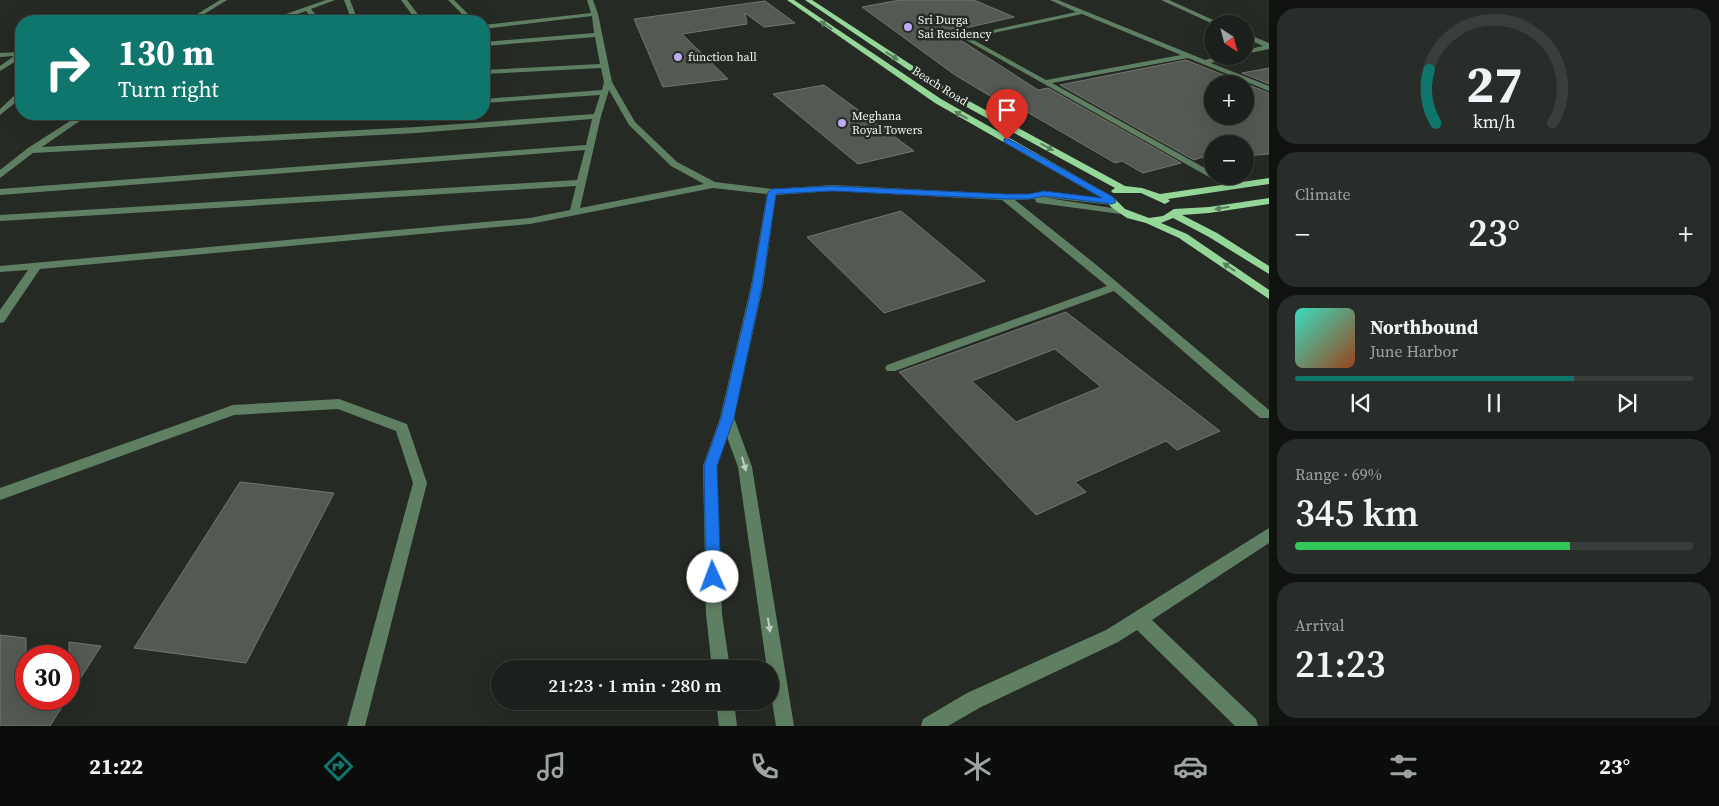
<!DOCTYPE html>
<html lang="en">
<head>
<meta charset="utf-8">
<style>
	:root { --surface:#1c201c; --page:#292d29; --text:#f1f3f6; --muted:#a0a3a3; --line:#3a3e3b; --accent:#0f766e }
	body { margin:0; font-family:"Source Serif 4",serif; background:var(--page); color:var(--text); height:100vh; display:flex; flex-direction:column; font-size:19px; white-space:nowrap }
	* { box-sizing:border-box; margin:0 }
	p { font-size:16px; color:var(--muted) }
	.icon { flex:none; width:28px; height:28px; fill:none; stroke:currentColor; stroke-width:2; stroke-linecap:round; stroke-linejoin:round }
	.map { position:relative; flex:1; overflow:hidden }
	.drawer { display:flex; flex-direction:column; gap:8px; padding:8px; background:#0f120f; width:450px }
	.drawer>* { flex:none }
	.guide { position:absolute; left:15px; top:15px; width:475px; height:105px; border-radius:20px; box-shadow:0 5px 20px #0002,0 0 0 1px var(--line); background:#0f766e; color:#fff; overflow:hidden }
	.needle { width:32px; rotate:144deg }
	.tools { position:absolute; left:1204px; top:15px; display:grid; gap:10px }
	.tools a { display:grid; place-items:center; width:50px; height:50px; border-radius:50%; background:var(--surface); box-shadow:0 5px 20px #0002,0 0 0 1px var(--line); font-size:25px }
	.speed { position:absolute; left:15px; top:645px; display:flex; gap:10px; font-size:25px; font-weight:700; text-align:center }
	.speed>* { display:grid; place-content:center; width:65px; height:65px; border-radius:50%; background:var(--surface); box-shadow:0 5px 20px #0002,0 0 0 1px var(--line); line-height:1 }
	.speed .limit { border:8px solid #d22; background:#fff; color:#111 }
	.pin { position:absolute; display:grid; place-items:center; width:42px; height:42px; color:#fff; margin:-51px -21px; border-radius:50% 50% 50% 0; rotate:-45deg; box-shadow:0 0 5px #0007 }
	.pin .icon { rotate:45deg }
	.me { position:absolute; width:55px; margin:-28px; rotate:358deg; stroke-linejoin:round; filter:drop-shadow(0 0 4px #0008) }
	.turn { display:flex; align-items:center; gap:18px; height:105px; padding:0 20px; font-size:22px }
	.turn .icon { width:65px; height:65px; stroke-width:2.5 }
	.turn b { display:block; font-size:35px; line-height:42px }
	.big { font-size:38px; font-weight:600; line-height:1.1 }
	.drawer .tile { flex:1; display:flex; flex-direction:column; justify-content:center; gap:8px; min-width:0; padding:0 18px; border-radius:20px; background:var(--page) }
	.drawer .dial { align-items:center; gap:0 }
	.dial svg { height:130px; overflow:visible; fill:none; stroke:var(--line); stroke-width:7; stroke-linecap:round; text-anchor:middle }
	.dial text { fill:var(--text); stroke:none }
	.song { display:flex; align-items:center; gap:15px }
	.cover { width:60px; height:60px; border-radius:8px; background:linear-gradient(135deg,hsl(170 70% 55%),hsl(20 70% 35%)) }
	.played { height:5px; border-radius:2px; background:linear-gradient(90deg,var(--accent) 70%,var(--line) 70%) }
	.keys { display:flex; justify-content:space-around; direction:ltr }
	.heat { display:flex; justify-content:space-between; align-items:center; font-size:28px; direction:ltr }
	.charge { height:8px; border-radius:4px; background:linear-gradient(90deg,#34c759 69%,var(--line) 0) }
	.trip { position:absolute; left:491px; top:660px; width:288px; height:50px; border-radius:25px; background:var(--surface); box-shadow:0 5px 20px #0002,0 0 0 1px var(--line); font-weight:600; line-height:50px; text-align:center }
	.tab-bar { display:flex; height:80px; justify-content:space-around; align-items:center; background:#0b0d0b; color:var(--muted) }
	.tab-bar .icon { width:35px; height:35px }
	.tab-bar .on { color:var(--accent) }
	.tab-bar b { font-size:22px; color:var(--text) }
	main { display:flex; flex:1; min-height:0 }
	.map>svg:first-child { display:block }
</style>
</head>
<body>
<main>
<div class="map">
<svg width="1269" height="726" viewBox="0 0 1269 726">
	<rect width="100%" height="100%" fill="#252a25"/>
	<path fill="#545954" stroke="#717671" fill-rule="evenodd" d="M 900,0 L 974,0 L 1014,17 L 948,32 L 1038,90 L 1048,88 L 1181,163 L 1143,173 L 1122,161 L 1115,163 L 1015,105 L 1007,106 L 955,75 L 862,7 Z
		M 765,1 L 795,23 L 764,27 L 745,13 L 747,24 L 682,34 L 728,79 L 663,87 L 634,19 Z
		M 1186,60 L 1269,93 L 1269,154 L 1245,156 L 1245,144 L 1212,144 L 1212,161 L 1209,161 L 1203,157 L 1194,160 L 1060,85 ZM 1212,84 L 1245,84 L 1245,116 L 1212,116 Z
		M 1269,68 L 1269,84 L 1242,73 Z
		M 824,85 L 914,151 L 858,164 L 773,94 Z
		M 901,211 L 985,281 L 884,313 L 807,237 Z
		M 1066,312 L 1220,431 L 1177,450 L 1166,441 L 1075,482 L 1086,492 L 1036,515 L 899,372 ZM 1055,349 L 1101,387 L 1016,422 L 972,381 Z
		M 240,482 L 334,493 L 246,663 L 134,648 Z
		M 0,635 L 26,638 L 26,699 L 67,699 L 50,726 L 0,726 Z
		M 69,642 L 101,646 L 69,696 Z"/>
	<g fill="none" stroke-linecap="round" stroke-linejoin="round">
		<path fill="#5f7f62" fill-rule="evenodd" d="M 220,0 L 227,0 L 193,21 L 186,21 Z
			M 326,0 L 335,0 L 311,9 L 321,21 L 315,21 L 306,11 L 277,21 L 269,21 L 275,18 L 245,18 L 239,21 L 232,21 L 244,14 L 283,15 Z
			M 344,0 L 350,0 L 358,21 L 352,21 Z
			M 401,0 L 407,0 L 423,21 L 417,21 L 415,19 L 382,21 L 385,19 L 413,16 Z
			M 448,0 L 454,0 L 475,21 L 469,21 Z
			M 587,0 L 593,0 L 598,14 L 612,82 L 635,122 L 677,162 L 715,182 L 772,189 L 832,185 L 1005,194 L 1029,194 L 1044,191 L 1115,200 L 1117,202 L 1112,205 L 1041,197 L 1125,210 L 1130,213 L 1128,215 L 1039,203 L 1036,202 L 1035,199 L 1015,200 L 1094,263 L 1269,410 L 1269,418 L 1260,418 L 1114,291 L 895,371 L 887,371 L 885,368 L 887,365 L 1107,286 L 1002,200 L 832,191 L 776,195 L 763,286 L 734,418 L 752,467 L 794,726 L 776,726 L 770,688 L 770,669 L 767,669 L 738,467 L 727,437 L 717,466 L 722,614 L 730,669 L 712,669 L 706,614 L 703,466 L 720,418 L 751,286 L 767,194 L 713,188 L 530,224 L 40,269 L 4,322 L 0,323 L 0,310 L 28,270 L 0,272 L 0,266 L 530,218 L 570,210 L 576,186 L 0,221 L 0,215 L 577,180 L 585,150 L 0,195 L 0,189 L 586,145 L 592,119 L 416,133 L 33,153 L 0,178 L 0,170 L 28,148 L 81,114 L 90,114 L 42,147 L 416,127 L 594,114 L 600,95 L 484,103 L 484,99 L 602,90 L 604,82 L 601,68 L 484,74 L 484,70 L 600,64 L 595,37 L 484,46 L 484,42 L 594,33 L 592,16 L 484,29 L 484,25 L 591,13 ZM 609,90 L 629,125 L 671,166 L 704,184 L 580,208 L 601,116 Z
			M 1050,0 L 1058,0 L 1205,60 L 1219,56 L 1232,56 L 1211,63 L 1269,86 L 1269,91 L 1188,58 L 1052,83 L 1212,172 L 1212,176 L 1223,176 L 1236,184 L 1236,188 L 1230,188 L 1209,177 L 961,37 L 1076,12 ZM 1082,14 L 1181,55 L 1046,80 L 970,38 Z
			M 1161,0 L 1169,0 L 1222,24 L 1213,24 Z
			M 149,14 L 154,15 L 145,21 L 138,21 Z
			M 1245,33 L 1269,43 L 1269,49 L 1245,54 L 1245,50 L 1263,46 L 1245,38 Z
			M 21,52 L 21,58 L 0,71 L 0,66 L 14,56 L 0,57 L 0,53 Z
			M 15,95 L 21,95 L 21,98 L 0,115 L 0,109 Z
			M 339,399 L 407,424 L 427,483 L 365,726 L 347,726 L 413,483 L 396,431 L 338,409 L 234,415 L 0,500 L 0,488 L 233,405 Z
			M 1269,528 L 1269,543 L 1152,620 L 1256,719 L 1258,726 L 1235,726 L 1137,630 L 1118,642 L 981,707 L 948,726 L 921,726 L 923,719 L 967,693 L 1106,630 Z
			M 716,701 L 734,701 L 737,726 L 719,726 Z"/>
		<path fill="#94d799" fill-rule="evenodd" d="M 787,0 L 794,0 L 941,99 L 1113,197 L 1125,209 L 1149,218 L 1163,216 L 1174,209 L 1209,207 L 1269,198 L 1269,204 L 1209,213 L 1182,215 L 1217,233 L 1269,266 L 1269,274 L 1209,237 L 1173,218 L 1161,223 L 1187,234 L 1269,290 L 1269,299 L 1179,238 L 1146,223 L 1127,218 L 1111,207 L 1107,201 L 935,103 Z
			M 805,0 L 812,0 L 956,94 L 1125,186 L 1142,188 L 1160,194 L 1269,178 L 1269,184 L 1168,199 L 1170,201 L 1165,204 L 1141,193 L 1113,193 L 1111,191 L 1115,188 L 950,98 Z"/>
	</g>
	<defs><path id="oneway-solid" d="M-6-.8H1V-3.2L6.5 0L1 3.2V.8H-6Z" transform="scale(1.25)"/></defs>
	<g fill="#5c805f">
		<use href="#oneway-solid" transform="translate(826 25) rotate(-146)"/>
		<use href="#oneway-solid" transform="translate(892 56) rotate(33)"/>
		<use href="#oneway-solid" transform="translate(961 115) rotate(-151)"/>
		<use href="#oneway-solid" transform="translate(1047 147) rotate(29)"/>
		<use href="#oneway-solid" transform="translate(1222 208) rotate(170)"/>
		<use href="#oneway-solid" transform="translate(1229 267) rotate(-146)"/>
	</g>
	<g fill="#bfccc0">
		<use href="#oneway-solid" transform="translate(744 464) rotate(74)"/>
		<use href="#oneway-solid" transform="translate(769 625) rotate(81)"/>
	</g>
	<path fill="#1a73e8" stroke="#114b97" d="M 1007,138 L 1113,197 L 1116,202 L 1112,204 L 1044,196 L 1029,199 L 1005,199 L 832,191 L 776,194 L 762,286 L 734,418 L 717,466 L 721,577 L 718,582 L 713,584 L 708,582 L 706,577 L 704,466 L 721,418 L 752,286 L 768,192 L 772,189 L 832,186 L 1005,194 L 1029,194 L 1044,191 L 1102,198 L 1004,142 L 1004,139 Z"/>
	<g fill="#bda9f5" stroke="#252a25" stroke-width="2">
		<circle cx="908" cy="27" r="5"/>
		<circle cx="678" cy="57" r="5"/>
		<circle cx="842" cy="123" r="5"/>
	</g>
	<g text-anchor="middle" stroke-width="5" stroke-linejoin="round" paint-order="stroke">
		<g font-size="12" fill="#f2f5f2" stroke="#252a25" text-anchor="start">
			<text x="918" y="24">Sri Durga<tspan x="918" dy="14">Sai Residency</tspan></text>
			<text x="688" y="61">function hall</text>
			<text x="852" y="120">Meghana<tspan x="852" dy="14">Royal Towers</tspan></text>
		</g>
		<g font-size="12" fill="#f2f5f2" stroke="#252a25">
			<text transform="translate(940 86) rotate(32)" y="4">Beach Road</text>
		</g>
	</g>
</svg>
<div class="tools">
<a><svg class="needle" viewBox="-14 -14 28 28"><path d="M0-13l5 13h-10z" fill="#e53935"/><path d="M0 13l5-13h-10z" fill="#a0a3a3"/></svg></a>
<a>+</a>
<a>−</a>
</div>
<div class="speed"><div class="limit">30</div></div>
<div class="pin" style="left:1007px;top:140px;background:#d93025"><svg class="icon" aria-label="arrive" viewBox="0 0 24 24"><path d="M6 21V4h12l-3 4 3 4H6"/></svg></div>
<svg class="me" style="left:713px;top:577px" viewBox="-20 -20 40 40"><circle r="19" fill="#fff"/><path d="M0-13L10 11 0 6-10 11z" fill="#1a73e8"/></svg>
<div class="trip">21:23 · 1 min · 280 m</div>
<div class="guide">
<div class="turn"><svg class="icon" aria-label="right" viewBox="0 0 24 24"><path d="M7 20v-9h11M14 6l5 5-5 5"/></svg><div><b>130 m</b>Turn right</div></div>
</div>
</div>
<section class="drawer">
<div class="tile dial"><svg viewBox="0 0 100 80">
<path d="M14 69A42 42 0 1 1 86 69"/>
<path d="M14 69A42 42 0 0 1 10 36" stroke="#0f766e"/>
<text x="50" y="56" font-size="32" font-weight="700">27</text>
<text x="50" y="72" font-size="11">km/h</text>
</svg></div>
<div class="tile"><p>Climate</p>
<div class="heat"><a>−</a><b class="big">23°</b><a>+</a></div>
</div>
<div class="tile">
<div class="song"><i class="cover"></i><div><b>Northbound</b><p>June Harbor</p></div></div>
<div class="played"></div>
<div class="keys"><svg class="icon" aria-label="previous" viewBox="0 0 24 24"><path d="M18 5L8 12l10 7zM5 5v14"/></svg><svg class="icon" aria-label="pause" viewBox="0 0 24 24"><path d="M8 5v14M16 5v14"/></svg><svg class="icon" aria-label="next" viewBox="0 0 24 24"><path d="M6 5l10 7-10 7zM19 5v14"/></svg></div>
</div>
<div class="tile"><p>Range · 69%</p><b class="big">345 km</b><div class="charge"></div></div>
<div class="tile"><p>Arrival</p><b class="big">21:23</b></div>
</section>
</main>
<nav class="tab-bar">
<b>21:22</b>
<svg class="icon on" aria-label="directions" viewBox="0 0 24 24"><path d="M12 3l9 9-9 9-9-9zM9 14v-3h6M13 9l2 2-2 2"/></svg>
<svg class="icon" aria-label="music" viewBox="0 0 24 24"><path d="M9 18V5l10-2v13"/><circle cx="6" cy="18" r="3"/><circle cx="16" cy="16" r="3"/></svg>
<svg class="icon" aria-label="phone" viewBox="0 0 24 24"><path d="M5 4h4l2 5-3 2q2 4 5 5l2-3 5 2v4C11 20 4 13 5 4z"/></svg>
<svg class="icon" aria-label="climate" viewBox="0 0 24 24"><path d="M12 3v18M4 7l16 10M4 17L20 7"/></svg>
<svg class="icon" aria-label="car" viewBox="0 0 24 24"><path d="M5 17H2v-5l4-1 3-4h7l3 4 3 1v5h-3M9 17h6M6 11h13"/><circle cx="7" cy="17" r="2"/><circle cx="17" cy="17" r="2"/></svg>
<svg class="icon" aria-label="filters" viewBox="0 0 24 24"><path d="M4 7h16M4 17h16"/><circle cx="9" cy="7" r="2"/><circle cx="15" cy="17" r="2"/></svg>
<b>23°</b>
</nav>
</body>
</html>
